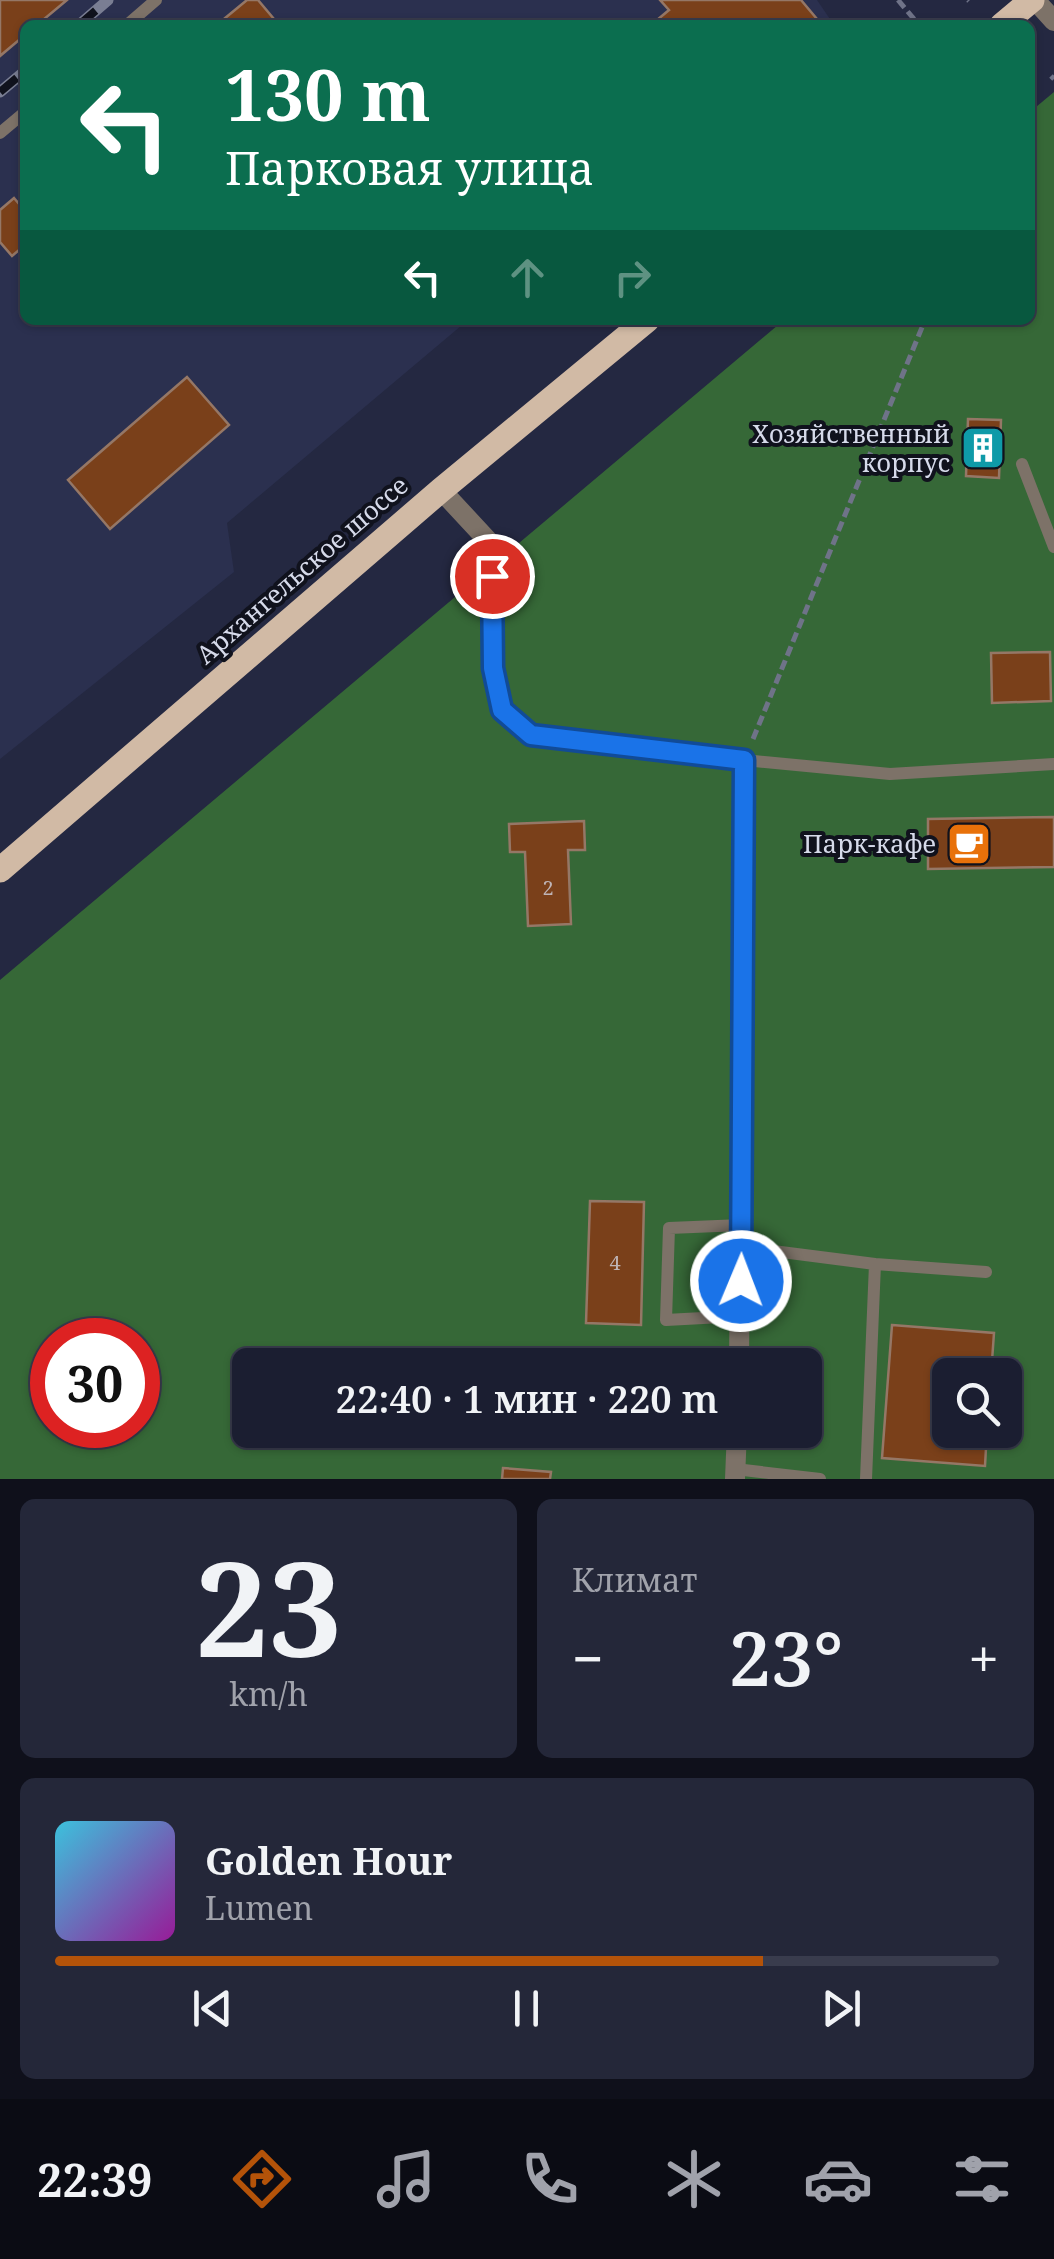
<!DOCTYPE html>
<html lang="ru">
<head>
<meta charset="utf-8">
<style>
	:root { --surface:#1b1e31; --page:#242739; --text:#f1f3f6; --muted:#a0a2ab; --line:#393c4d; --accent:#b45309 }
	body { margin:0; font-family:"Noto Serif",serif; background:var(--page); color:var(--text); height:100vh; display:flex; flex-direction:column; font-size:38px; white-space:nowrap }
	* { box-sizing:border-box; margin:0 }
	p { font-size:32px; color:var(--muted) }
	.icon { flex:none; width:55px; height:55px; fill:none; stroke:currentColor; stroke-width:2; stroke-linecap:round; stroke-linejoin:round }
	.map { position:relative; height:1479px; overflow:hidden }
	.panel { display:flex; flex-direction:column; gap:20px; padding:20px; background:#0f101b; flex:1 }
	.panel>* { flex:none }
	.banner { position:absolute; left:20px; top:20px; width:1015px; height:305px; border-radius:15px; box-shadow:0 2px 8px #0004,0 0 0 2px var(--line); background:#0b6e4f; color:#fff; overflow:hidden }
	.tools { position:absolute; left:932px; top:1358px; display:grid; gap:20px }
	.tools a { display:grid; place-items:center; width:90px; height:90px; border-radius:15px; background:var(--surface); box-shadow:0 2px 8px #0004,0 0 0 2px var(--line); font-size:50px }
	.speed { position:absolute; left:30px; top:1318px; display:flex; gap:20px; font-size:50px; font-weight:700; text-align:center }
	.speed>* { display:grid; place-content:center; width:130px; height:130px; border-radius:50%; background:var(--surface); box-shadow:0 2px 8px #0004,0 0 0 2px var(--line); line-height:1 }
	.speed .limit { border:15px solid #d22; background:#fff; color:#111 }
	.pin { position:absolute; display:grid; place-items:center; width:85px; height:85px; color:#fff; margin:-42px; border:5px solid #fff; border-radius:50%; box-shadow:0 2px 10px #0007 }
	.me { position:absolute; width:110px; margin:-55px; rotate:1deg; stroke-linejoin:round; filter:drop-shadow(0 0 8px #0008) }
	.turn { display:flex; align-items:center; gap:35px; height:210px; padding:0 40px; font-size:45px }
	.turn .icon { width:130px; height:130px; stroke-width:2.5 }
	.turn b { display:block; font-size:70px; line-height:85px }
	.lanes { display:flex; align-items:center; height:95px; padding:0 40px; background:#0003; justify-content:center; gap:50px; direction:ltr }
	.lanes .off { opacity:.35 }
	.big { font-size:75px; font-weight:600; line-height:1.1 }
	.panel .widget { flex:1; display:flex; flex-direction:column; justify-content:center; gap:15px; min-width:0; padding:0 35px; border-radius:15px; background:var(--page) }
	.panel .dial { align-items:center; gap:0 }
	.dial b { font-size:130px; line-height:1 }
	.song { display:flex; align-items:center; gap:30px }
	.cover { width:120px; height:120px; border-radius:15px; background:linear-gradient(135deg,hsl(190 70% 55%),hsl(300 70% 35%)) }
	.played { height:10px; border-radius:5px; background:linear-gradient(90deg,var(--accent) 75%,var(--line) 75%) }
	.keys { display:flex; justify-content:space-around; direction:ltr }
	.heat { display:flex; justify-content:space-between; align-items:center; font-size:55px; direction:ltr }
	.panel .tiles { flex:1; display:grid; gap:20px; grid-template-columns:1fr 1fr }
	.widget:last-child { grid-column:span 2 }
	.trip { position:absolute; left:232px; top:1348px; width:590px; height:100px; border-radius:15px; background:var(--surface); box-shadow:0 2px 8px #0004,0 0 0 2px var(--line); font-weight:600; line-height:100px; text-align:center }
	.tabs { display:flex; height:160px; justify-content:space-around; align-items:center; background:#0b0c14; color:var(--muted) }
	.tabs .icon { width:70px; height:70px }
	.tabs .on { color:var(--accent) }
	.tabs b { font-size:45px; color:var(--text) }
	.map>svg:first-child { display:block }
</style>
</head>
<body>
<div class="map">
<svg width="1054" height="1479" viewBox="0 0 1054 1479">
	<rect width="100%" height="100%" fill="#242841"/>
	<path fill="#2b304f" d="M 0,0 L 817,0 L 834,25 L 25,25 L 25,320 L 468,320 L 227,523 L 234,572 L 0,759 Z"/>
	<path fill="#366837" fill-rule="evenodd" d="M 1054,92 L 1054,1479 L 0,1479 L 0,980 L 784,320 L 1030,320 L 1030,112 ZM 52,1340 L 138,1340 L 138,1425 L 52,1425 ZM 250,1365 L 805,1365 L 805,1430 L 250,1430 ZM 950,1375 L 1005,1375 L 1005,1430 L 950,1430 Z"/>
	<path fill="#7a401a" stroke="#957766" stroke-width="2.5" d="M 0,0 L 67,0 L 37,25 L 25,25 L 25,35 L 0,56 Z
		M 247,0 L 258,0 L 279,25 L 229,25 L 224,19 Z
		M 660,0 L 801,0 L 822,25 L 651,25 L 669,10 Z
		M 14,198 L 25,211 L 25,245 L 12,256 L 0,242 L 0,210 Z
		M 187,377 L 229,425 L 110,529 L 68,480 Z
		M 968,419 L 1001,420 L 999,478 L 966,476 Z
		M 1050,652 L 1051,701 L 992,703 L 991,653 Z
		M 1054,817 L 1054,867 L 928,869 L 928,819 Z
		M 584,821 L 585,850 L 568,850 L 571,924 L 528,926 L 525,852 L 510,852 L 509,824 Z
		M 590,1201 L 644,1202 L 641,1325 L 586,1323 Z
		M 892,1325 L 994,1333 L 991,1375 L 950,1375 L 950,1430 L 987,1430 L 985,1466 L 882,1458 Z
		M 503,1468 L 551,1472 L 550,1479 L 502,1479 Z"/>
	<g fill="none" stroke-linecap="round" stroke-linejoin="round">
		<path stroke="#6f7388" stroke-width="5" stroke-dasharray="10 5" stroke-linecap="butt" d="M 898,0 L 919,25
			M 968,0 L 969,1
			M 1051,76 L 1054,79
			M 753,739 L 925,320"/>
		<path stroke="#7d7268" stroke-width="12" d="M 127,25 L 156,0
			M 0,133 L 25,112
			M 1022,464 L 1054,547
			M 744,760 L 890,774 L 1054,764
			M 742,1247 L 875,1264 L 866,1479
			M 875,1264 L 986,1272
			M 740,1316 L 666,1320 L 669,1228 L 742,1225
			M 735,1469 L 820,1479"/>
		<path stroke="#7d7268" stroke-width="20" d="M 1035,0 L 1054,21
			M 441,490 L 492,545 L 493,668 L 502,710 L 531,735 L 744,760 L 739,1365
			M 735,1479 L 737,1430"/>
		<path stroke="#d1baa5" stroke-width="25" d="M 1002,25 L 1032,0
			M 0,870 L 441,490 L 647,320"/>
		<defs>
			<path id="rail" d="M 79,25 L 108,0
				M 0,92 L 25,71"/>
		</defs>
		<use href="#rail" stroke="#7a7e93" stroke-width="11"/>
		<use href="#rail" stroke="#10121d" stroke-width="8" stroke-dasharray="22" stroke-linecap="butt"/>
	</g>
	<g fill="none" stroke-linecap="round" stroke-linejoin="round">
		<defs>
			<path id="route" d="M 492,576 L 493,668 L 502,710 L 531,735 L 744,760 L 741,1281"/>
		</defs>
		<use href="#route" stroke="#114b97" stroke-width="25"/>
		<use href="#route" stroke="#1a73e8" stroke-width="18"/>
	</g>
	<defs>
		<symbol id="building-square" viewBox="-11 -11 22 22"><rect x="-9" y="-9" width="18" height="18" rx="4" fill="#0f9aa8" stroke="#10121d"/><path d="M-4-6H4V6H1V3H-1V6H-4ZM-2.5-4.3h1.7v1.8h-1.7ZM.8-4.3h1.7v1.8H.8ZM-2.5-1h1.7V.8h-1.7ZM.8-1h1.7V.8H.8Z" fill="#fff"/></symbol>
		<symbol id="cafe-square" viewBox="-11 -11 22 22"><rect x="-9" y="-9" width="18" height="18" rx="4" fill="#e8710a" stroke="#10121d"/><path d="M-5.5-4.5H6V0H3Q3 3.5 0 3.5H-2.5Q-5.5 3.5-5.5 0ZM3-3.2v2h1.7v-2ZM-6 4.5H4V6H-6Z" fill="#fff"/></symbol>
	</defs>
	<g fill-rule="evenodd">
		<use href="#building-square" x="958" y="423" width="50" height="50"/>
		<use href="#cafe-square" x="944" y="819" width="50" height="50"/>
	</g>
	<g text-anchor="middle" stroke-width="8" stroke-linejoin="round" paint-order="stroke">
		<g font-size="20" fill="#bfb4b6">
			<text x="548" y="895">2</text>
			<text x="615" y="1270">4</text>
		</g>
		<g font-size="25" fill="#d6daea" stroke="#10121d" text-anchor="end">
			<text x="950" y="443">Хозяйственный<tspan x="950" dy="29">корпус</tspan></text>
			<text x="936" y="853">Парк-кафе</text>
		</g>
		<g font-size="25" fill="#d6daea" stroke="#10121d">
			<text transform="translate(302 570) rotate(-41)" y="9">Архангельское шоссе</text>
		</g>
	</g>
</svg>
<div class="tools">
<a><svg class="icon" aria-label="search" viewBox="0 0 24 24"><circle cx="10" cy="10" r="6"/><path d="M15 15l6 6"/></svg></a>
</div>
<div class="speed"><div class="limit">30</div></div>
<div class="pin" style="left:492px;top:576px;background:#d93025"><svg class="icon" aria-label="arrive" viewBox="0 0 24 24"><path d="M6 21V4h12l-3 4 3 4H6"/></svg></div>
<svg class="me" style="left:741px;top:1281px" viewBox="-20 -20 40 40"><circle r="17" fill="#1a73e8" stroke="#fff" stroke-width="3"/><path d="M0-11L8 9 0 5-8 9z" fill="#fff"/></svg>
<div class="trip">22:40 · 1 мин · 220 m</div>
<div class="banner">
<div class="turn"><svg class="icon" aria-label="left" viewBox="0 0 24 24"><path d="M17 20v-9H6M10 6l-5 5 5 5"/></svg><div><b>130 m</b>Парковая улица</div></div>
<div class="lanes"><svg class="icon" aria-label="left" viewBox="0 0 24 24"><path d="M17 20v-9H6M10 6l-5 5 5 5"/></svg><svg class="icon off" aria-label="ahead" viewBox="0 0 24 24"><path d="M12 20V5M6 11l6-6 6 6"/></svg><svg class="icon off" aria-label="right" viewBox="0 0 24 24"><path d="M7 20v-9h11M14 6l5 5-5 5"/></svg></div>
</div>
</div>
<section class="panel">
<div class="tiles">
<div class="widget dial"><b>23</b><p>km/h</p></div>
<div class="widget"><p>Климат</p>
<div class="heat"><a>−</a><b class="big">23°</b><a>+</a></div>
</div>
<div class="widget">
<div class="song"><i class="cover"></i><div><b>Golden Hour</b><p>Lumen</p></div></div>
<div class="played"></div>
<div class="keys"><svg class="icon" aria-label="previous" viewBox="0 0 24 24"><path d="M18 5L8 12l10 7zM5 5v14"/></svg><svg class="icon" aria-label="pause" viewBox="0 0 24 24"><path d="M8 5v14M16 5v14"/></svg><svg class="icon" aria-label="next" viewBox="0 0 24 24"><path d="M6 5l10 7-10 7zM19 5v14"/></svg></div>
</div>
</div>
</section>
<nav class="tabs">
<b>22:39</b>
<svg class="icon on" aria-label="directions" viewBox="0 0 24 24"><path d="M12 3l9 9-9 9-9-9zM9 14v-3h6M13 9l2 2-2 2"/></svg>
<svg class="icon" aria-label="music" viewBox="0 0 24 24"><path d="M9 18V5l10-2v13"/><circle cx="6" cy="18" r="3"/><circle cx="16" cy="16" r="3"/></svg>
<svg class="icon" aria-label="phone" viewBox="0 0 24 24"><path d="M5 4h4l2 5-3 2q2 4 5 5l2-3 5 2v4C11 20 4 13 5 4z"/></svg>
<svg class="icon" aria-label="climate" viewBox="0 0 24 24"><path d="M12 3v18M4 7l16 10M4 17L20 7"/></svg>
<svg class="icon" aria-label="car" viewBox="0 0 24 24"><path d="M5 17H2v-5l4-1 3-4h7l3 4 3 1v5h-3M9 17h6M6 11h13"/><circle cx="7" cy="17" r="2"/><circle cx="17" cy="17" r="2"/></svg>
<svg class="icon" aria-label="filters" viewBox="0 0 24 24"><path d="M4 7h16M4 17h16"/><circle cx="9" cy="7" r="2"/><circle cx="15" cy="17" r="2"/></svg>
</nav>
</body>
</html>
